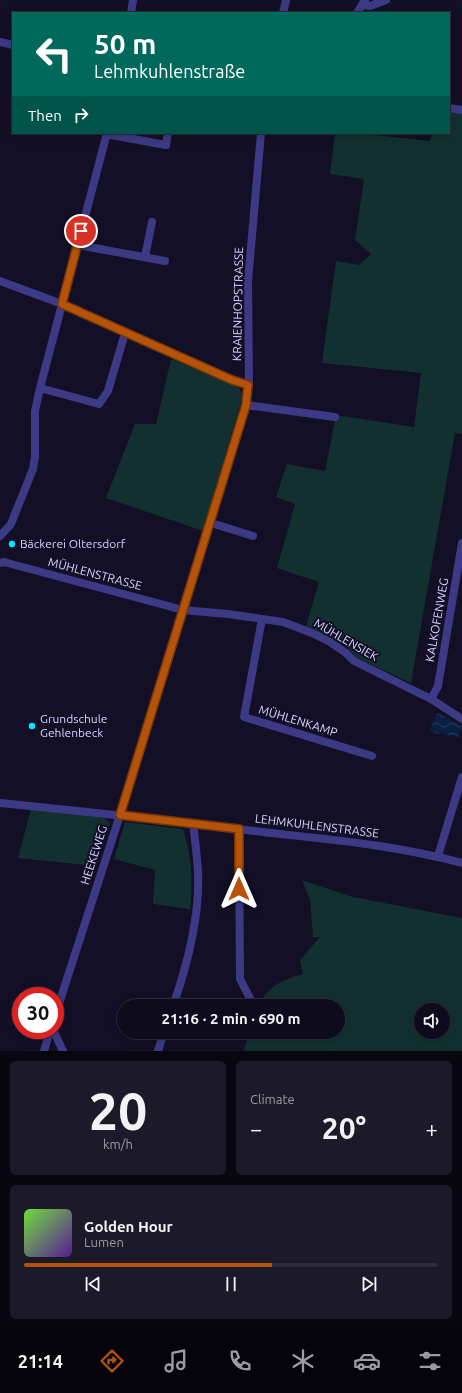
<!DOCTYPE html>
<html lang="en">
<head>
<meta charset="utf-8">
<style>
	:root { --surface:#0e0b1c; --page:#1c1929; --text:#f1f3f6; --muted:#9b9ba3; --line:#2e2b3b; --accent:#b45309 }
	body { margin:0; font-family:Ubuntu,sans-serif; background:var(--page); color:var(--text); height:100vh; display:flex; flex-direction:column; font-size:15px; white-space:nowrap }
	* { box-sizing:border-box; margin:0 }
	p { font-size:13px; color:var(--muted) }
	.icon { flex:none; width:22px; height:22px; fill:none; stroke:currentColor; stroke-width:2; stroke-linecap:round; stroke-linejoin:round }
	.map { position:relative; height:1051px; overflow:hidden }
	.panel { display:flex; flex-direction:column; gap:10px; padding:10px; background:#08060f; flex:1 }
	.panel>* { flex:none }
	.banner { position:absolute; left:12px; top:12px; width:438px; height:122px; border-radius:0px; box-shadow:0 2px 10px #0003,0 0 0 1px var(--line); background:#00695c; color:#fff; overflow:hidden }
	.tools { position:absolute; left:414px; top:1003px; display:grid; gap:8px }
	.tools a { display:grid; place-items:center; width:36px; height:36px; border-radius:50%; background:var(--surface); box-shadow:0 2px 10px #0003,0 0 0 1px var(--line); font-size:20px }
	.speed { position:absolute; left:12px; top:987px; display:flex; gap:8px; font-size:20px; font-weight:700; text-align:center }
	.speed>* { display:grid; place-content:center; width:52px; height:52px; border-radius:50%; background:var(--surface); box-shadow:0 2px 10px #0003,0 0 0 1px var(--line); line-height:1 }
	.speed .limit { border:6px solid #d22; background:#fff; color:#111 }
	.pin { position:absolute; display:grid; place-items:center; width:34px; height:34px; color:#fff; margin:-17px; border:2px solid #fff; border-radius:50%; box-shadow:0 1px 4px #0007 }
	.me { position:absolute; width:44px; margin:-22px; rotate:0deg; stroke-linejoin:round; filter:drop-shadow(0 0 3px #0008) }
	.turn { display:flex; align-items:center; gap:14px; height:84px; padding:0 16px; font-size:18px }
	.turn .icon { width:52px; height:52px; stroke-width:2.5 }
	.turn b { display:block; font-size:28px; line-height:34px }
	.then { display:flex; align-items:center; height:38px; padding:0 16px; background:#0003; gap:8px; font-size:15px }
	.big { font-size:30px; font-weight:600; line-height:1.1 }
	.panel .tile { flex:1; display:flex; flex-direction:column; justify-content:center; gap:6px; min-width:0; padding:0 14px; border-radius:6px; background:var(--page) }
	.panel .dial { align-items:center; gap:0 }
	.dial b { font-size:52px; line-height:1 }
	.song { display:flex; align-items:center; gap:12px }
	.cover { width:48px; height:48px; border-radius:6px; background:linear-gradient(135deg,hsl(100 70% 55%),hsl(270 70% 35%)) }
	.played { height:4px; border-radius:2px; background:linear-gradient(90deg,var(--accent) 60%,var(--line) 60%) }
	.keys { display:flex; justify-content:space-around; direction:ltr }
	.heat { display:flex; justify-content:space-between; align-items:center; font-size:22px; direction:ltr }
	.panel .tiles { flex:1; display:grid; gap:10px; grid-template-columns:1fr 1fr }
	.tile:last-child { grid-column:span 2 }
	.trip { position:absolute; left:117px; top:999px; width:228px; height:40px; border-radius:20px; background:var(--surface); box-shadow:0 2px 10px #0003,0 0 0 1px var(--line); font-weight:600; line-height:40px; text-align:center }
	.dock { display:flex; height:64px; justify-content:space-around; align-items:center; background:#06040b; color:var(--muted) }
	.dock .icon { width:28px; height:28px }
	.dock .active { color:var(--accent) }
	.dock b { font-size:18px; color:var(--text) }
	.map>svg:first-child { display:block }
</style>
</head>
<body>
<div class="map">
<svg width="462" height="1051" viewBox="0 0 462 1051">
	<defs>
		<pattern id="water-waves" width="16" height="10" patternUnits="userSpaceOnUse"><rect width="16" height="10" fill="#0a1f44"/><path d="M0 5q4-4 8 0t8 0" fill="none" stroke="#2d3f60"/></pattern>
	</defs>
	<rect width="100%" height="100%" fill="#130f26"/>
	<path fill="#12302f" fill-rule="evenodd" d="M 449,110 L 462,112 L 462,434 L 455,433 L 411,683 L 357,658 L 344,644 L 306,626 L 319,582 L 277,568 L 295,504 L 276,497 L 287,464 L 325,471 L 336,415 L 414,427 L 421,373 L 322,363 L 336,261 L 359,265 L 371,254 L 355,240 L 364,179 L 330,174 L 335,133 L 356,133 L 430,141 L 432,133 L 449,133 Z
		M 171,359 L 238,386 L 243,395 L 203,531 L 106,498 L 135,424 L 156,424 Z
		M 31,809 L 105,818 L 110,823 L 96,866 L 18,858 Z
		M 125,822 L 183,829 C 192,858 193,880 190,909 L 153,904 L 155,870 L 114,859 Z
		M 302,880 L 353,897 L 462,918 L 462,1051 L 244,1051 L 249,1032 L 338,1032 L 338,1006 L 257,1006 C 271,985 279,981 303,974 L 300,960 L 320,937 L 313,937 L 310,900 ZM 421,1010 L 443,1010 L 443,1032 L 421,1032 Z"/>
	<path fill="url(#water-waves)" d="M 437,713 L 462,726 L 458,737 L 429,732 Z"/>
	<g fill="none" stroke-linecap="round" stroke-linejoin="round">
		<path stroke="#3d3a85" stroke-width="8" d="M 363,5 L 370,6 L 386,0
			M 131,13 L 133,0
			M 283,13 L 286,0
			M 357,13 L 365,0
			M 0,42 L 13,45
			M 449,108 L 462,110
			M 106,134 L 166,145 L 168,133
			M 78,245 L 165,261
			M 145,257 L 152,222
			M 0,281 L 62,304 L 233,380 L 249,385
			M 40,388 L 99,404 L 108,391 L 125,333
			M 246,405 L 335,417
			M 211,523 L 253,536
			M 0,536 L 11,524 L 33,469 L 35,457 L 35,411 L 40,388 L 107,133
			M 0,563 L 4,562 L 183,610 L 228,614 L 283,622 L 312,633 L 330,642 L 346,653 L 354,661 L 431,699 L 462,719
			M 262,619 L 244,717 L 372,756
			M 431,699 L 438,686 L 462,543
			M 0,803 C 90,812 181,822 271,833 C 335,840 400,846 462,863
			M 239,829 L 240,979 L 254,1006
			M 438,856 L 462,777
			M 173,1006 C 187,966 200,914 198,871 C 197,855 195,839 193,823
			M 55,1016 L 120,815 L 246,405 L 249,385 L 248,281 L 261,133
			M 49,1033 L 55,1034 L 63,1051
			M 44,1051 L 50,1030
			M 158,1051 L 164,1032"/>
	</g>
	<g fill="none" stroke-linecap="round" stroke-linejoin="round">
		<defs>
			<path id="route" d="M 81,231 L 62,304 L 232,380 L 248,385 L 246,405 L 120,815 L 239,829 L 239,889"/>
		</defs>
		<use href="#route" stroke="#753606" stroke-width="10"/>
		<use href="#route" stroke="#b45309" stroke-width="7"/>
	</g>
	<g fill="#00e5ff" stroke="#130f26" stroke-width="1.5">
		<circle cx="12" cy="544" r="4"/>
		<circle cx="32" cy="726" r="4"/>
	</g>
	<g text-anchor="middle" stroke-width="4" stroke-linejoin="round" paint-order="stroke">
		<g font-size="12" fill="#d9d4ff" stroke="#130f26">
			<text transform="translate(238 304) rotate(-89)" y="4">KRAIENHOPSTRASSE</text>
			<text transform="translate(95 574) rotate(15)" y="4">MÜHLENSTRASSE</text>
			<text transform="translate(437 620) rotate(-80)" y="4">KALKOFENWEG</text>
			<text transform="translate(346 640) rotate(30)" y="4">MÜHLENSIEK</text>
			<text transform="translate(298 721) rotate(17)" y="4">MÜHLENKAMP</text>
			<text transform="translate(317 826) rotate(7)" y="4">LEHMKUHLENSTRASSE</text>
			<text transform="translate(94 855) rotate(-72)" y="4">HEEKEWEG</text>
		</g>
		<g font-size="12" fill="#d9d4ff" stroke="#130f26" text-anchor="start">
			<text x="20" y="548">Bäckerei Oltersdorf</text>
			<text x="40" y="723">Grundschule<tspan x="40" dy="14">Gehlenbeck</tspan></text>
		</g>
	</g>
</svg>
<div class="tools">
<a><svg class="icon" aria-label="sound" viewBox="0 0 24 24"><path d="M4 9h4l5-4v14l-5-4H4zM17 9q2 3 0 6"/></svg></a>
</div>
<div class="speed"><div class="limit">30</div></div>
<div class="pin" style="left:81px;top:231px;background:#d93025"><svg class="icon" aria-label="arrive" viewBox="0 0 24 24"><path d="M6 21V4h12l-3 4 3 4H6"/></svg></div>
<svg class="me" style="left:239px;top:889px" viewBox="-20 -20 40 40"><path d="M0-17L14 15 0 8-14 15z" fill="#b45309" stroke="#fff" stroke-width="4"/></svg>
<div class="trip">21:16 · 2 min · 690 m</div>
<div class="banner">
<div class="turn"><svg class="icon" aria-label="left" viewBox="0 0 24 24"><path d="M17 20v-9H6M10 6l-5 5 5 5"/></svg><div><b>50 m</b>Lehmkuhlenstraße</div></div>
<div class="then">Then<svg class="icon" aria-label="right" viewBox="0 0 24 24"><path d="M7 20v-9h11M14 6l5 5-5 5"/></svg></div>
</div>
</div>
<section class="panel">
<div class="tiles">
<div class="tile dial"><b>20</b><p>km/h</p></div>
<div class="tile"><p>Climate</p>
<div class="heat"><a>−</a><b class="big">20°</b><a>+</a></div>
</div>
<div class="tile">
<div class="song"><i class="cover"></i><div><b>Golden Hour</b><p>Lumen</p></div></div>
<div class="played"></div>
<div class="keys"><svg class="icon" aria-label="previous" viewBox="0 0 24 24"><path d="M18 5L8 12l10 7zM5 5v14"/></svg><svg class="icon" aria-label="pause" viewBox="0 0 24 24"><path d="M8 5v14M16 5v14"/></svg><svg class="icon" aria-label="next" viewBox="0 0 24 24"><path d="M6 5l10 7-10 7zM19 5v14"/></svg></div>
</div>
</div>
</section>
<nav class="dock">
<b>21:14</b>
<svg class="icon active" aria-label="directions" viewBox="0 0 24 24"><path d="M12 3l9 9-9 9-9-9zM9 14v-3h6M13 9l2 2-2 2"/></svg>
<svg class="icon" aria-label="music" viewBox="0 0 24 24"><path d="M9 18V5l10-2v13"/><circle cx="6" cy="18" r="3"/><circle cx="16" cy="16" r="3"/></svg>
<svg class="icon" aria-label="phone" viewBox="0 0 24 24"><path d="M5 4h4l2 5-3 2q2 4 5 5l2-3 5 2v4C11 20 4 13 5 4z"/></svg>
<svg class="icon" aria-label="climate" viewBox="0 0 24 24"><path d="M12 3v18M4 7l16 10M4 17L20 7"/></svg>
<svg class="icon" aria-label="car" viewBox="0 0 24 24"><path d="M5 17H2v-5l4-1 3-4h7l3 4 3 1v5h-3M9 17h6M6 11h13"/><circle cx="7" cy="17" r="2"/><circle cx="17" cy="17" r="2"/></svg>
<svg class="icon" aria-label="filters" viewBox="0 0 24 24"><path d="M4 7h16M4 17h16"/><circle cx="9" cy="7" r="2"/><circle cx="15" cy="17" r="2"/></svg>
</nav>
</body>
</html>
